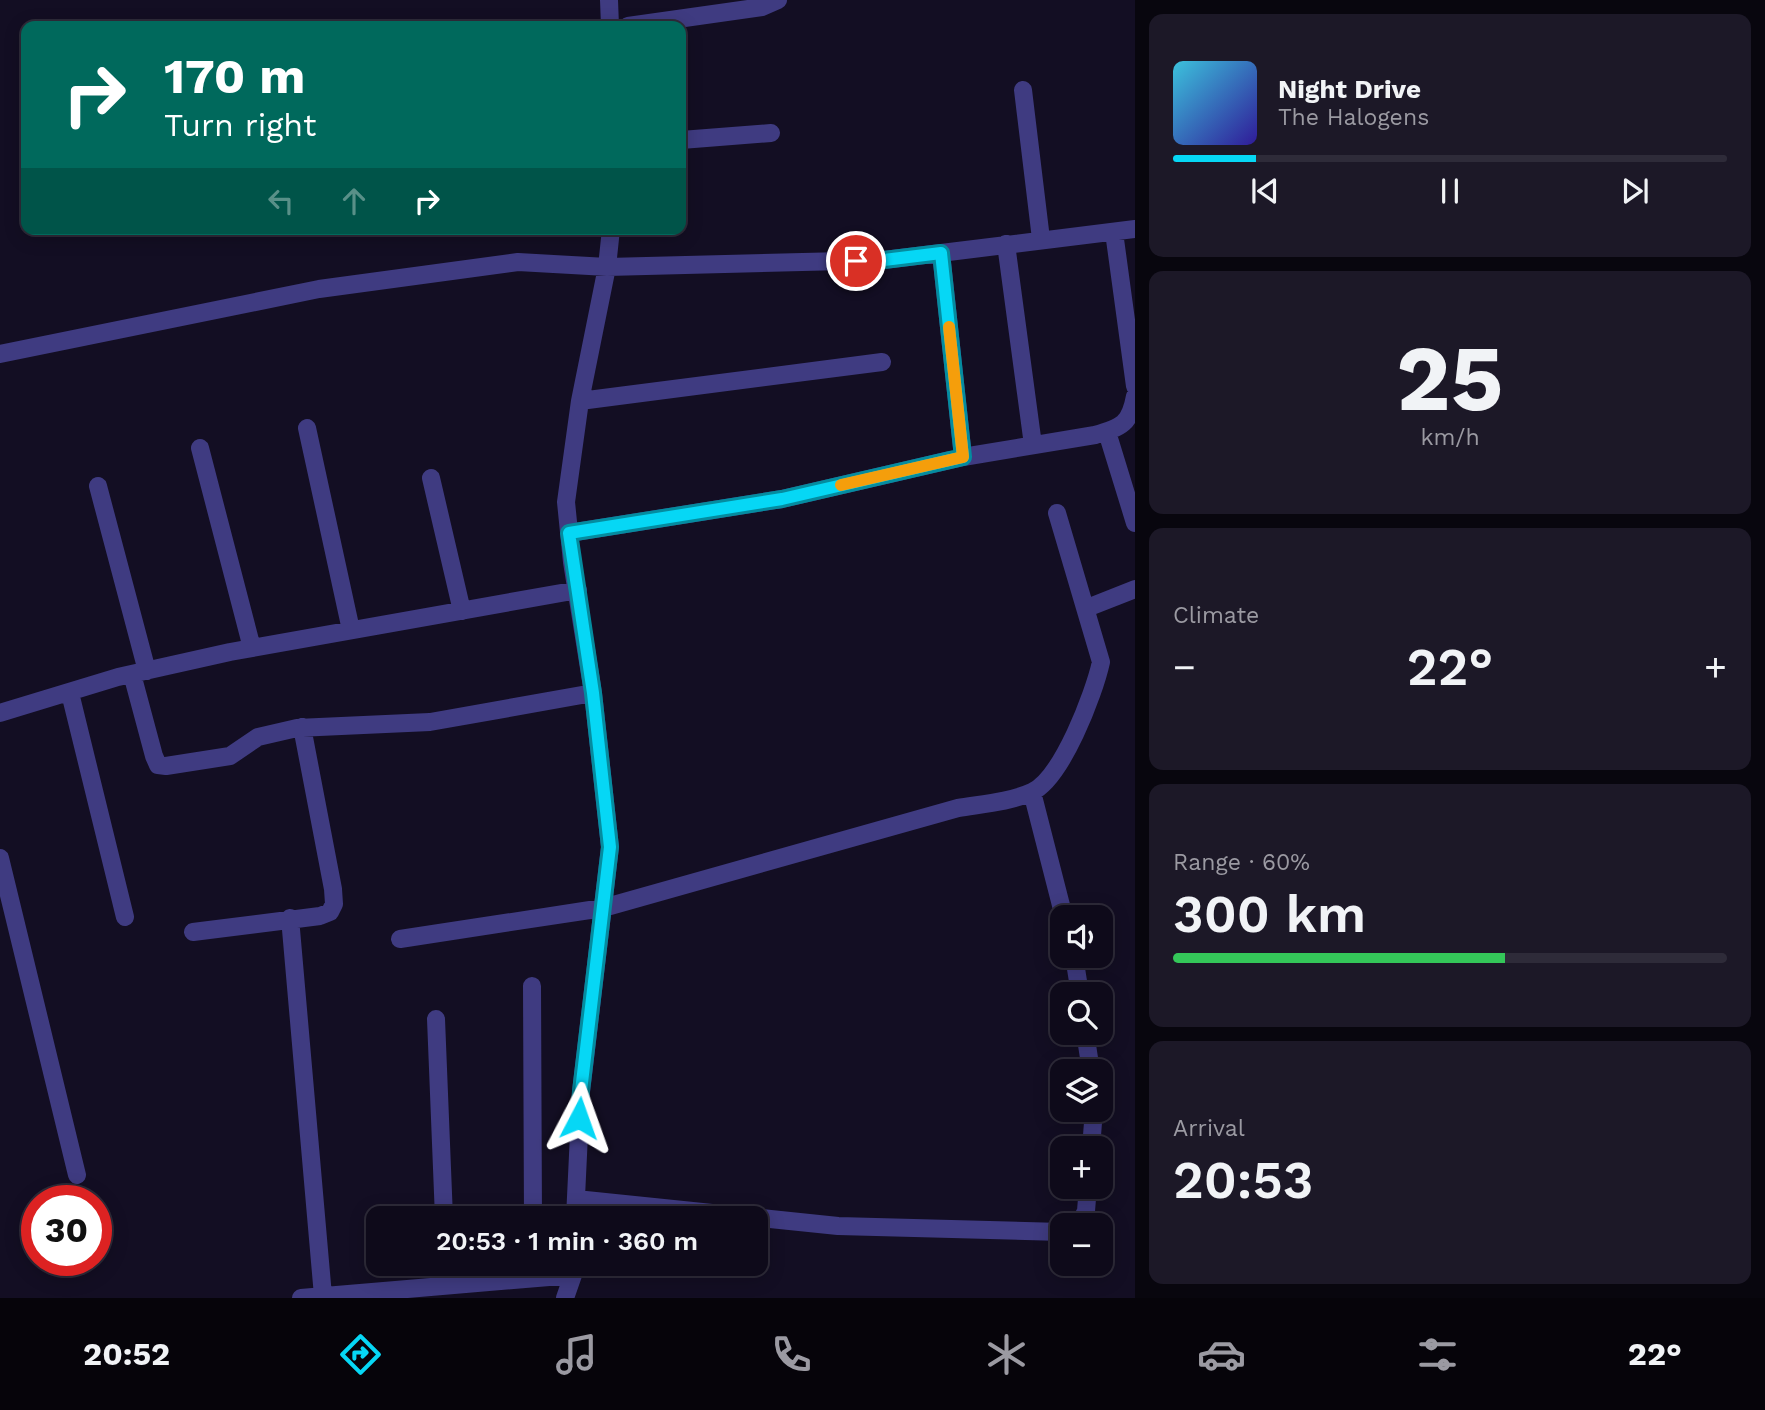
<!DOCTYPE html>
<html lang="en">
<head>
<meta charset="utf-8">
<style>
	:root { --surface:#0e0a1a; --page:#1c1827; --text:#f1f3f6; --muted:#9b9aa2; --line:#2e2b39; --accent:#06d7f5 }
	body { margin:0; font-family:"Work Sans",sans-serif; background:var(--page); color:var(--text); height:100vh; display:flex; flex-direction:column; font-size:26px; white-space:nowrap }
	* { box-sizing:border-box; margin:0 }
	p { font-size:23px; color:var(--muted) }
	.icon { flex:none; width:38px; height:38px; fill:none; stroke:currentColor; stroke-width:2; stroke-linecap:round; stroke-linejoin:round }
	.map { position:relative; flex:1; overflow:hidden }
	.details { display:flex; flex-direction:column; gap:14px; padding:14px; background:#08060e; width:630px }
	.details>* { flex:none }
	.guide { position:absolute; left:21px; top:21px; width:665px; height:214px; border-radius:14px; box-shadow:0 4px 18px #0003,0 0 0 2px var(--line); background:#00695c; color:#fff; overflow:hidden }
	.fabs { position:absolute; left:1050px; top:905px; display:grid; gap:14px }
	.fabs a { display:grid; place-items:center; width:63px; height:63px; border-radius:14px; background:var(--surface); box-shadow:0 4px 18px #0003,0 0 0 2px var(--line); font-size:35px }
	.speed { position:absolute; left:21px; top:1185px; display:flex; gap:14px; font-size:35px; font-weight:700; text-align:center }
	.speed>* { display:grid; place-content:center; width:91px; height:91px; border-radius:50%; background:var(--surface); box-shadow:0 4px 18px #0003,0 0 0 2px var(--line); line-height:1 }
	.speed .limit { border:10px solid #d22; background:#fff; color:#111 }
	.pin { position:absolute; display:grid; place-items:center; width:60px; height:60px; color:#fff; margin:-30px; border:4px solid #fff; border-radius:50%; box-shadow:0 2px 7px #0007 }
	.me { position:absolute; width:77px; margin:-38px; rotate:4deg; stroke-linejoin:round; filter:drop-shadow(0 0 5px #0008) }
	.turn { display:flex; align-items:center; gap:24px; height:147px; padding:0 28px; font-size:32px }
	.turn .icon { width:91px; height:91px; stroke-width:2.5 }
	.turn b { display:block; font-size:49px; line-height:60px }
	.lanes { display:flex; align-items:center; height:66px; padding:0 28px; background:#0003; justify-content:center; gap:35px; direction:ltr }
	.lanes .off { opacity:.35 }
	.big { font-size:52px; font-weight:600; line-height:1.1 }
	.details .tile { flex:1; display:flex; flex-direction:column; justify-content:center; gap:10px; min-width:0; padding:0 24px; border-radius:14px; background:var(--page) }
	.details .dial { align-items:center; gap:0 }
	.dial b { font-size:91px; line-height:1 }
	.song { display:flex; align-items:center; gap:21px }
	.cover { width:84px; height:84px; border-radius:10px; background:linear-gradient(135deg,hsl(190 70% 55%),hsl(250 70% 35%)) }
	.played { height:7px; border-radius:4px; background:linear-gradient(90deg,var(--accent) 15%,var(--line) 15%) }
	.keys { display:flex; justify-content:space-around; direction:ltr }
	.heat { display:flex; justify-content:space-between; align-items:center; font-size:38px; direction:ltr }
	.charge { height:10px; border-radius:5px; background:linear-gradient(90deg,#34c759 60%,var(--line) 0) }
	.trip { position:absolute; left:366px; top:1206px; width:402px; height:70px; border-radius:14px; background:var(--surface); box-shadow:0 4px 18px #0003,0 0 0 2px var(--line); font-weight:600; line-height:70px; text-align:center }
	.tabs { display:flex; height:112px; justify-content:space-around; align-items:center; background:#06040a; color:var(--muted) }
	.tabs .icon { width:49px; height:49px }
	.tabs .current { color:var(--accent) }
	.tabs b { font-size:32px; color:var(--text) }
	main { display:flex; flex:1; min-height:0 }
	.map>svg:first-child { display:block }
</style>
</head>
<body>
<main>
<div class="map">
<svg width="1135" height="1298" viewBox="0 0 1135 1298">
	<rect width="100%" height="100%" fill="#130e23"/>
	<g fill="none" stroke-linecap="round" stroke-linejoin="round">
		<path stroke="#3f3b81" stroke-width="18" d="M 609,0 L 610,26
			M 628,26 L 762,7 L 778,0
			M 1023,90 L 1041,239
			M 681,140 L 771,133
			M 1114,232 L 1135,386
			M 1006,244 L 1033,445
			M 941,253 L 963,457
			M 0,354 L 319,289 L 518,262 L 607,267 L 884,260 L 1135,229
			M 580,401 L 882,362
			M 307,428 L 351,630
			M 1107,432 L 1135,523
			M 200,448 L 252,648
			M 431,478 L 462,611
			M 98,486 L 147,671
			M 569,533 L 782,499 L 963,457 L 1095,435 C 1122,427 1130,424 1135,396
			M 1087,608 L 1135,589
			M 132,674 L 154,756 L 158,765 L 166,766 L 230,756 L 258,737 L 297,728 L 430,722 L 593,693
			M 70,693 L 125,917
			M 0,713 L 118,677 L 230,652 L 578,590
			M 1032,792 L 1064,917
			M 0,858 L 77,1175
			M 290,918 L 323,1296
			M 193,932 L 320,916 L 330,912 L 334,904 L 333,889 L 302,727
			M 400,939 L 603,908 L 958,808 C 982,804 1010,802 1032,792 C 1062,778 1094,694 1101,662 L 1057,513
			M 1074,956 L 1080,994
			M 532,986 L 533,1218
			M 436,1019 L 444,1218
			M 1085,1032 L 1091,1071
			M 1091,1148 L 1094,1110
			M 576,1199 L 838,1226 L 1062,1232
			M 575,1218 L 581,1092 L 610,847 L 593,693 L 572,562 L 566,502 L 580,401 L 607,267 L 611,229
			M 1079,1225 L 1086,1211 L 1088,1186
			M 446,1264 L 446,1286
			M 301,1298 L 573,1275
			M 565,1298 L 573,1275 L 573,1267"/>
	</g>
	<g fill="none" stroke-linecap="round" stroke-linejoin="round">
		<defs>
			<path id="route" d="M 579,1118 L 581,1091 L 610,847 L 593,693 L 569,533 L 782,499 L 963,457 L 941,253 L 884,260 L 856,261"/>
		</defs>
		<use href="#route" stroke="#048c9f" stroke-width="18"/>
		<use href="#route" stroke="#06d7f5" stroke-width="12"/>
		<path stroke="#f59e0b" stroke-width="12" d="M 841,485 L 963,457 L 949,327"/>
	</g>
</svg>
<div class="fabs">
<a><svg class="icon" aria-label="sound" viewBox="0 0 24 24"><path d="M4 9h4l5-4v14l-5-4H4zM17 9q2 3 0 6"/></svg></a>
<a><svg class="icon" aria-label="search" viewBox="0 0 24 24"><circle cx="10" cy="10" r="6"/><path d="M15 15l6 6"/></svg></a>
<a><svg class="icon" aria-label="layers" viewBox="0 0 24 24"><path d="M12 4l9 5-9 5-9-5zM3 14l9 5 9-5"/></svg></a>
<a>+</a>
<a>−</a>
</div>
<div class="speed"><div class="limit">30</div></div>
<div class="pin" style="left:856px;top:261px;background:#d93025"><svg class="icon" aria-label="arrive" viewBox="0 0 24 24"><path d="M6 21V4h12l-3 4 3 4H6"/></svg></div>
<svg class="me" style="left:579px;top:1118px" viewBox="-20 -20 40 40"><path d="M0-17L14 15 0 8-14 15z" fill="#06d7f5" stroke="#fff" stroke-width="4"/></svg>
<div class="trip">20:53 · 1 min · 360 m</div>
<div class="guide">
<div class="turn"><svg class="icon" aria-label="right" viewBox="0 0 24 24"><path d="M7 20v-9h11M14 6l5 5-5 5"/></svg><div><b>170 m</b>Turn right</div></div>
<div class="lanes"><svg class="icon off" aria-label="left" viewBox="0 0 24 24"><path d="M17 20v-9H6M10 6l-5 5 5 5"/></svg><svg class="icon off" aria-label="ahead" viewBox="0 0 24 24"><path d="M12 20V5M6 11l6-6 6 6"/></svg><svg class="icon" aria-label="right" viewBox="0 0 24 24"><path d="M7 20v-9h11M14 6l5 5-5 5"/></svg></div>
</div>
</div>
<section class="details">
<div class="tile">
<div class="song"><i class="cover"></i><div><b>Night Drive</b><p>The Halogens</p></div></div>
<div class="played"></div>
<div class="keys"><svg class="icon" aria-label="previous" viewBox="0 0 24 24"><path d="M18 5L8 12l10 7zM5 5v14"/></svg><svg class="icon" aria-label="pause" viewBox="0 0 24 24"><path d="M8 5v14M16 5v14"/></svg><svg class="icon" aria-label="next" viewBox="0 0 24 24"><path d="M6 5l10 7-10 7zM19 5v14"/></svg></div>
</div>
<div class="tile dial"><b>25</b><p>km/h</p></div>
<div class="tile"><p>Climate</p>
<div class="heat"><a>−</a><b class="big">22°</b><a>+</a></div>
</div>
<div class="tile"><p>Range · 60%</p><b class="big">300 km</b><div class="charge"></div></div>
<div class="tile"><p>Arrival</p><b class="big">20:53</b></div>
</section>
</main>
<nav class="tabs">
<b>20:52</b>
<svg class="icon current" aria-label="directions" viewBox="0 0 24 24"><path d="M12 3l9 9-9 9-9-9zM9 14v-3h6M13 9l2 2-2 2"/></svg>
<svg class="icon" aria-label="music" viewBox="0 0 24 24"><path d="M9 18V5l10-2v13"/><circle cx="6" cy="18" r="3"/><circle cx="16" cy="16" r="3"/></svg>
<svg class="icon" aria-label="phone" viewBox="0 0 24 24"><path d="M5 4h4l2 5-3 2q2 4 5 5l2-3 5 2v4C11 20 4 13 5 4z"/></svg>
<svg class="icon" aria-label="climate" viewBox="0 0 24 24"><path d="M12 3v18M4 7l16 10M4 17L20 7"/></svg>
<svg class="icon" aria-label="car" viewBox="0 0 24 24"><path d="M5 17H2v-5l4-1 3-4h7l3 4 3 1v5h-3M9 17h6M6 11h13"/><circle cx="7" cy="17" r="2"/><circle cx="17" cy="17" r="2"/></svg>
<svg class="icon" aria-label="filters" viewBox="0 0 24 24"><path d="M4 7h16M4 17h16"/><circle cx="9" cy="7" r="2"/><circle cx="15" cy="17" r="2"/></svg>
<b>22°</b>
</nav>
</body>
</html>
